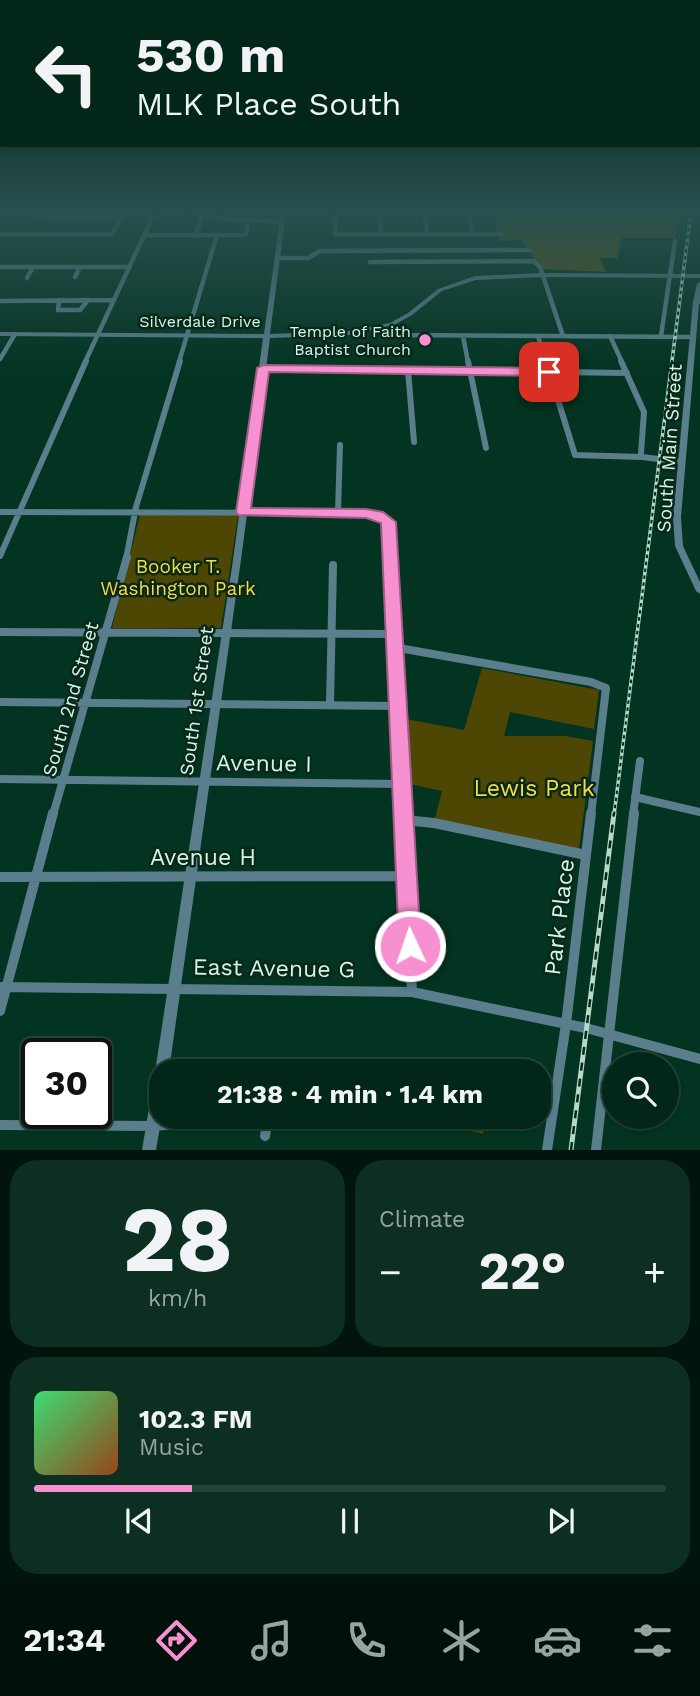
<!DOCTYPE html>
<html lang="en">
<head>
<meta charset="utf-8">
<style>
	:root { --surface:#022719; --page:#0c2f22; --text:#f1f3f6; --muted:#96a5a2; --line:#234438; --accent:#f690d0 }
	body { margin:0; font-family:"Work Sans",sans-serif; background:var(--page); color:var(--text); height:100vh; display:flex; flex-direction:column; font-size:26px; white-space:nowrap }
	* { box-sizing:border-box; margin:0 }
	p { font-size:23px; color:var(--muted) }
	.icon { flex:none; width:38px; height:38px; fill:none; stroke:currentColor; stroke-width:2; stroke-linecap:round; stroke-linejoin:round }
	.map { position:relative; height:1150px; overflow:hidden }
	.panel { display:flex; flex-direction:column; gap:10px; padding:10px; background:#01150e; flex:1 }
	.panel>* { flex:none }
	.hud { position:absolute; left:0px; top:0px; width:700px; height:147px; box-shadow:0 2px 5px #0004,0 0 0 2px var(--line); background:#022719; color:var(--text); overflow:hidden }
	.buttons { position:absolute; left:602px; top:1052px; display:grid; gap:14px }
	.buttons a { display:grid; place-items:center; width:77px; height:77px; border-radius:50%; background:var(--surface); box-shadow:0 2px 5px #0004,0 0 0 2px var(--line); font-size:35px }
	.speed { position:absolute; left:21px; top:1038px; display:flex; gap:14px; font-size:35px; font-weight:700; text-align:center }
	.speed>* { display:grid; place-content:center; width:91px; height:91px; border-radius:50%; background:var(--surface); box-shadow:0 2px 5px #0004,0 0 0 2px var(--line); line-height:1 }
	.speed .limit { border:4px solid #111; border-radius:10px; background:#fff; color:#111 }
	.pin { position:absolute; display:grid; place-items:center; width:60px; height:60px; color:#fff; margin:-30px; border-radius:14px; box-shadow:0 4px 10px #0006 }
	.me { position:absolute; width:77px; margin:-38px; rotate:357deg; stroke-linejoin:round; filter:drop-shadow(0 0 5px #0008) }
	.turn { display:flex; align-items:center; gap:24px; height:147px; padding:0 21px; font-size:32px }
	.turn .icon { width:91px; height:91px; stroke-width:2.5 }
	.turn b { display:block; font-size:49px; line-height:60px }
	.big { font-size:52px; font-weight:700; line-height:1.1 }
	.panel .tile { flex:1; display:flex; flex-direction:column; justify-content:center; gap:10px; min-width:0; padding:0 24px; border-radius:28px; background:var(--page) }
	.panel .dial { align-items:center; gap:0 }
	.dial b { font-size:91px; line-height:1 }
	.song { display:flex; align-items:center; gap:21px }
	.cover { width:84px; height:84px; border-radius:10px; background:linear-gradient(135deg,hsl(140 70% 55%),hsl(20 70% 35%)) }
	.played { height:7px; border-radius:4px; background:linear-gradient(90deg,var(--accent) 25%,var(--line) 25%) }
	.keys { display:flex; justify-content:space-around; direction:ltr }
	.heat { display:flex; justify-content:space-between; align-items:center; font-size:38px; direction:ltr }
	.panel .tiles { flex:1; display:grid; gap:10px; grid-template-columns:1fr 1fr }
	.tile:last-child { grid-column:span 2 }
	.trip { position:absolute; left:149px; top:1059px; width:402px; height:70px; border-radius:28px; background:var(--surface); box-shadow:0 2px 5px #0004,0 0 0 2px var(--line); font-weight:700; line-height:70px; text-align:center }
	.menu { display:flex; height:112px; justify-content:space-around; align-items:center; background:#01100a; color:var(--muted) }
	.menu .icon { width:49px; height:49px }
	.menu .selected { color:var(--accent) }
	.menu b { font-size:32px; color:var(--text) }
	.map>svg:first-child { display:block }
</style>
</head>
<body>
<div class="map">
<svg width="700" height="1150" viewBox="0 0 700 1150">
	<rect width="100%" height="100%" fill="#023421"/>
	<path fill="#4e4703" d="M 140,515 L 238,516 L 221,628 L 112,628 Z
		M 482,668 L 599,690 L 594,729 L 510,712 L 504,736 L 565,736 L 593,741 L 579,850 L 435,818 L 442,791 L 410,784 L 406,719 L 464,730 Z
		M 457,1117 L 457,1116 L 502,1117 L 501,1124 L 485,1121 L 483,1134 L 467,1130 Z"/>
	<path fill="#5b5312" d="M 492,212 L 680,212 L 675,238 L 622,238 L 617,258 L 599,258 L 606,272 L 541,269 L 522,240 L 500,241 Z"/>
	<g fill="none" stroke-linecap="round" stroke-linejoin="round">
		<path stroke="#5a7e8c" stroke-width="4.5" d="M 21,212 L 47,218 L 122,218
			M 185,212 L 225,219 L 282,222
			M 335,212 L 335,234 L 501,234
			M 380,212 L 381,234
			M 424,212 L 427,234
			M 468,212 L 473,234
			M 0,234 L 112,234 L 125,212
			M 146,235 L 243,235 L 246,234 L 248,221
			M 196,235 L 202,215
			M 278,258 L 308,258 L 320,251 L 530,250
			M 370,262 L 534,261 L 540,267 L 563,336
			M 0,267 L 129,267
			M 75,277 L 80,267
			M 27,278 L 33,267
			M 59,300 L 58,310 L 80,310 L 88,300
			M 0,301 L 113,300
			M 375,329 L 397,335 L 693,337
			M 463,336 L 468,362
			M 538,336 L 546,362
			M 610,336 L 622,362
			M 661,336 L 675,241
			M 0,359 L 15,334
			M 85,362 L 155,212
			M 179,362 L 217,235"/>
		<path stroke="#5a7e8c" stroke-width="6" d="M 468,361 L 486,448
			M 546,361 L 575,455 L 642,457 L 682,462
			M 621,361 L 644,412 L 641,453
			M 263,368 L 627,373
			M 408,370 L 414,442
			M 0,512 L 366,513 L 378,515 L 388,522 L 390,559
			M 338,513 L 340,445
			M 0,556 L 86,361
			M 126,559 L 136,507 L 180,361"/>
		<path stroke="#5a7e8c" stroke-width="8" d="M 390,557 L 403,815
			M 0,632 L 393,634
			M 393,647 L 591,682 L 606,688 L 591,815
			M 0,702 L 397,706
			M 330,704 L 333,565
			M 0,779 L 401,784
			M 635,797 L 700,812
			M 53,815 L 127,557
			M 633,815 L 640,761"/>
		<path stroke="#5a7e8c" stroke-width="10" d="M 403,813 L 412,992
			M 404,820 L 434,823 L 586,855
			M 0,877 L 406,876
			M 0,987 L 412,992 L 586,1028 L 700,1059
			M 0,1011 L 53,813
			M 0,1125 L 153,1126 L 254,1118 L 267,1125 L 265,1136
			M 547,1150 L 566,1024 L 591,813
			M 596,1150 L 634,813"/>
		<path fill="#5a7e8c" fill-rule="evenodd" d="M 281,212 L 286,212 L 270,334 L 349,331 L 390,323 L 408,313 L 438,289 L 475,276 L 543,273 L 700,274 L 700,278 L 543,277 L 476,280 L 442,291 L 412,315 L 394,325 L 349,335 L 270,338 L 241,560 L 169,1071 L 161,1071 L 162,1116 L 156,1150 L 142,1150 L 155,1072 L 233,560 L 263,338 L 0,336 L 0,332 L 264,334 Z
			M 700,282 L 700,304 L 699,304 L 681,517 L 683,546 L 700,582 L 700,594 L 696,591 L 675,546 L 673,517 L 693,302 L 697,284 Z"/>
		<defs>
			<path id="rail-far1" d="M 614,815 L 691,212"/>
			<path id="rail" d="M 571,1150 L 614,813"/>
		</defs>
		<use href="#rail-far1" stroke="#b2dcc7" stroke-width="3.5"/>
		<use href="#rail" stroke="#b2dcc7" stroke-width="5"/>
		<use href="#rail-far1" stroke="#0b271b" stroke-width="2" stroke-dasharray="3.5" stroke-linecap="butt"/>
		<use href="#rail" stroke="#0b271b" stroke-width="2.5" stroke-dasharray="8" stroke-linecap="butt"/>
	</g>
	<linearGradient id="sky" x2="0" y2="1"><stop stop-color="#011d12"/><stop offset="0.57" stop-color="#28504e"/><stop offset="1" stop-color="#28504e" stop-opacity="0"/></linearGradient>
	<rect width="700" height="373" fill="url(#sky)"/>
	<path fill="#f690d0" stroke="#a05e87" stroke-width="2" d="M 263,365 L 549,368 L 555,372 L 549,376 L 269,372 L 251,508 L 366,509 L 383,512 L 396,522 L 421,946 L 418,953 L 410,956 L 402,953 L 399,946 L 381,523 L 366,518 L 238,515 L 236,512 L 257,368 Z"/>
	<circle fill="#f690d0" stroke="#0b271b" stroke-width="2.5" cx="425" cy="340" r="7"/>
	<g text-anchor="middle" stroke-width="5" stroke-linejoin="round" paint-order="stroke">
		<g font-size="16" fill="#d0f9e4" stroke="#0b271b">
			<text x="200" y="327">Silverdale Drive</text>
		</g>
		<g font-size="16" fill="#d0f9e4" stroke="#0b271b" text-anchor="end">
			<text x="411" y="337">Temple of Faith<tspan x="411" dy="18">Baptist Church</tspan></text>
		</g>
		<g font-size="19" fill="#d0f9e4" stroke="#0b271b">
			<text transform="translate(669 448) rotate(-86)" y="7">South Main Street</text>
			<text transform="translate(70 699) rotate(-74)" y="7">South 2nd Street</text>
			<text transform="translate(196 701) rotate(-82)" y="7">South 1st Street</text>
		</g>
		<g font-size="19" fill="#f0df40" stroke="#0b271b">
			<text x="178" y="573">Booker T.<tspan x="178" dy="22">Washington Park</tspan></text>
		</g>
		<g font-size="23" fill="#d0f9e4" stroke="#0b271b">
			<text transform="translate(264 763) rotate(1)" y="8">Avenue I</text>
			<text x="203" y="865">Avenue H</text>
			<text transform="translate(559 917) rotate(-83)" y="8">Park Place</text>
			<text transform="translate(274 968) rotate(1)" y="8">East Avenue G</text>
		</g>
		<g font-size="23" fill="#f0df40" stroke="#0b271b">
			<text x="534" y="796">Lewis Park</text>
		</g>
	</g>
</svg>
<div class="buttons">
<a><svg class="icon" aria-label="search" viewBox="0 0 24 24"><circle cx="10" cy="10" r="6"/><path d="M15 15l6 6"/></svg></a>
</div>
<div class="speed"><div class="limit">30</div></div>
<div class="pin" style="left:549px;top:372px;background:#d93025"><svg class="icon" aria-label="arrive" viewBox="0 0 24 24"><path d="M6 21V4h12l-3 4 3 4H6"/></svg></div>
<svg class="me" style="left:410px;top:946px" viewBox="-20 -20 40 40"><circle r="17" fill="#f690d0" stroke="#fff" stroke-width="3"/><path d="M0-11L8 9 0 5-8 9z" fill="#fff"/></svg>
<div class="trip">21:38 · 4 min · 1.4 km</div>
<div class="hud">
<div class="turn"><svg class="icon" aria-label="left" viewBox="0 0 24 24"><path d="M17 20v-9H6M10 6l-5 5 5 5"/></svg><div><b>530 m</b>MLK Place South</div></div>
</div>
</div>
<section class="panel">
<div class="tiles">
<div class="tile dial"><b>28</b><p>km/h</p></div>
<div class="tile"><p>Climate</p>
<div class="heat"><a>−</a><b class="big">22°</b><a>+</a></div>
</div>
<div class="tile">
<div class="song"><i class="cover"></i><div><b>102.3 FM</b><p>Music</p></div></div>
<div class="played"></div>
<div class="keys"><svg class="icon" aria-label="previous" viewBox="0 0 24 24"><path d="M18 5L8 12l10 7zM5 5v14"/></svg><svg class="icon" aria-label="pause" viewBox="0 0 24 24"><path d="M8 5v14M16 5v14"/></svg><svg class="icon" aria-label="next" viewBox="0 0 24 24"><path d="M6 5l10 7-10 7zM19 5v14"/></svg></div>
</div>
</div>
</section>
<nav class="menu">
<b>21:34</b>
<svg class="icon selected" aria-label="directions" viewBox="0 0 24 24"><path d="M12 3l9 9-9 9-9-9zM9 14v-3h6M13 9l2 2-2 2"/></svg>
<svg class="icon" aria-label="music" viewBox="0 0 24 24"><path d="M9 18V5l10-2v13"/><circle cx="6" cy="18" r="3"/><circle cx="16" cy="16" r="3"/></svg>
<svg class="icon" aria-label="phone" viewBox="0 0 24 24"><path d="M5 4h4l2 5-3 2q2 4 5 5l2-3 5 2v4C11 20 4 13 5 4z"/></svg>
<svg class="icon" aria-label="climate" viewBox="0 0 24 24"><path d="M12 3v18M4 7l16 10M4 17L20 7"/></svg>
<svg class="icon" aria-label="car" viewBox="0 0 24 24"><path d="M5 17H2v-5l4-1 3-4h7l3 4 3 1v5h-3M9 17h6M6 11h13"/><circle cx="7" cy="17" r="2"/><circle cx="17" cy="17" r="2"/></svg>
<svg class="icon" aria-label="filters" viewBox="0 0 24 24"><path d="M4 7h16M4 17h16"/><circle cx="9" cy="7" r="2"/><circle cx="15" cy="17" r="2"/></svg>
</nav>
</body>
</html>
